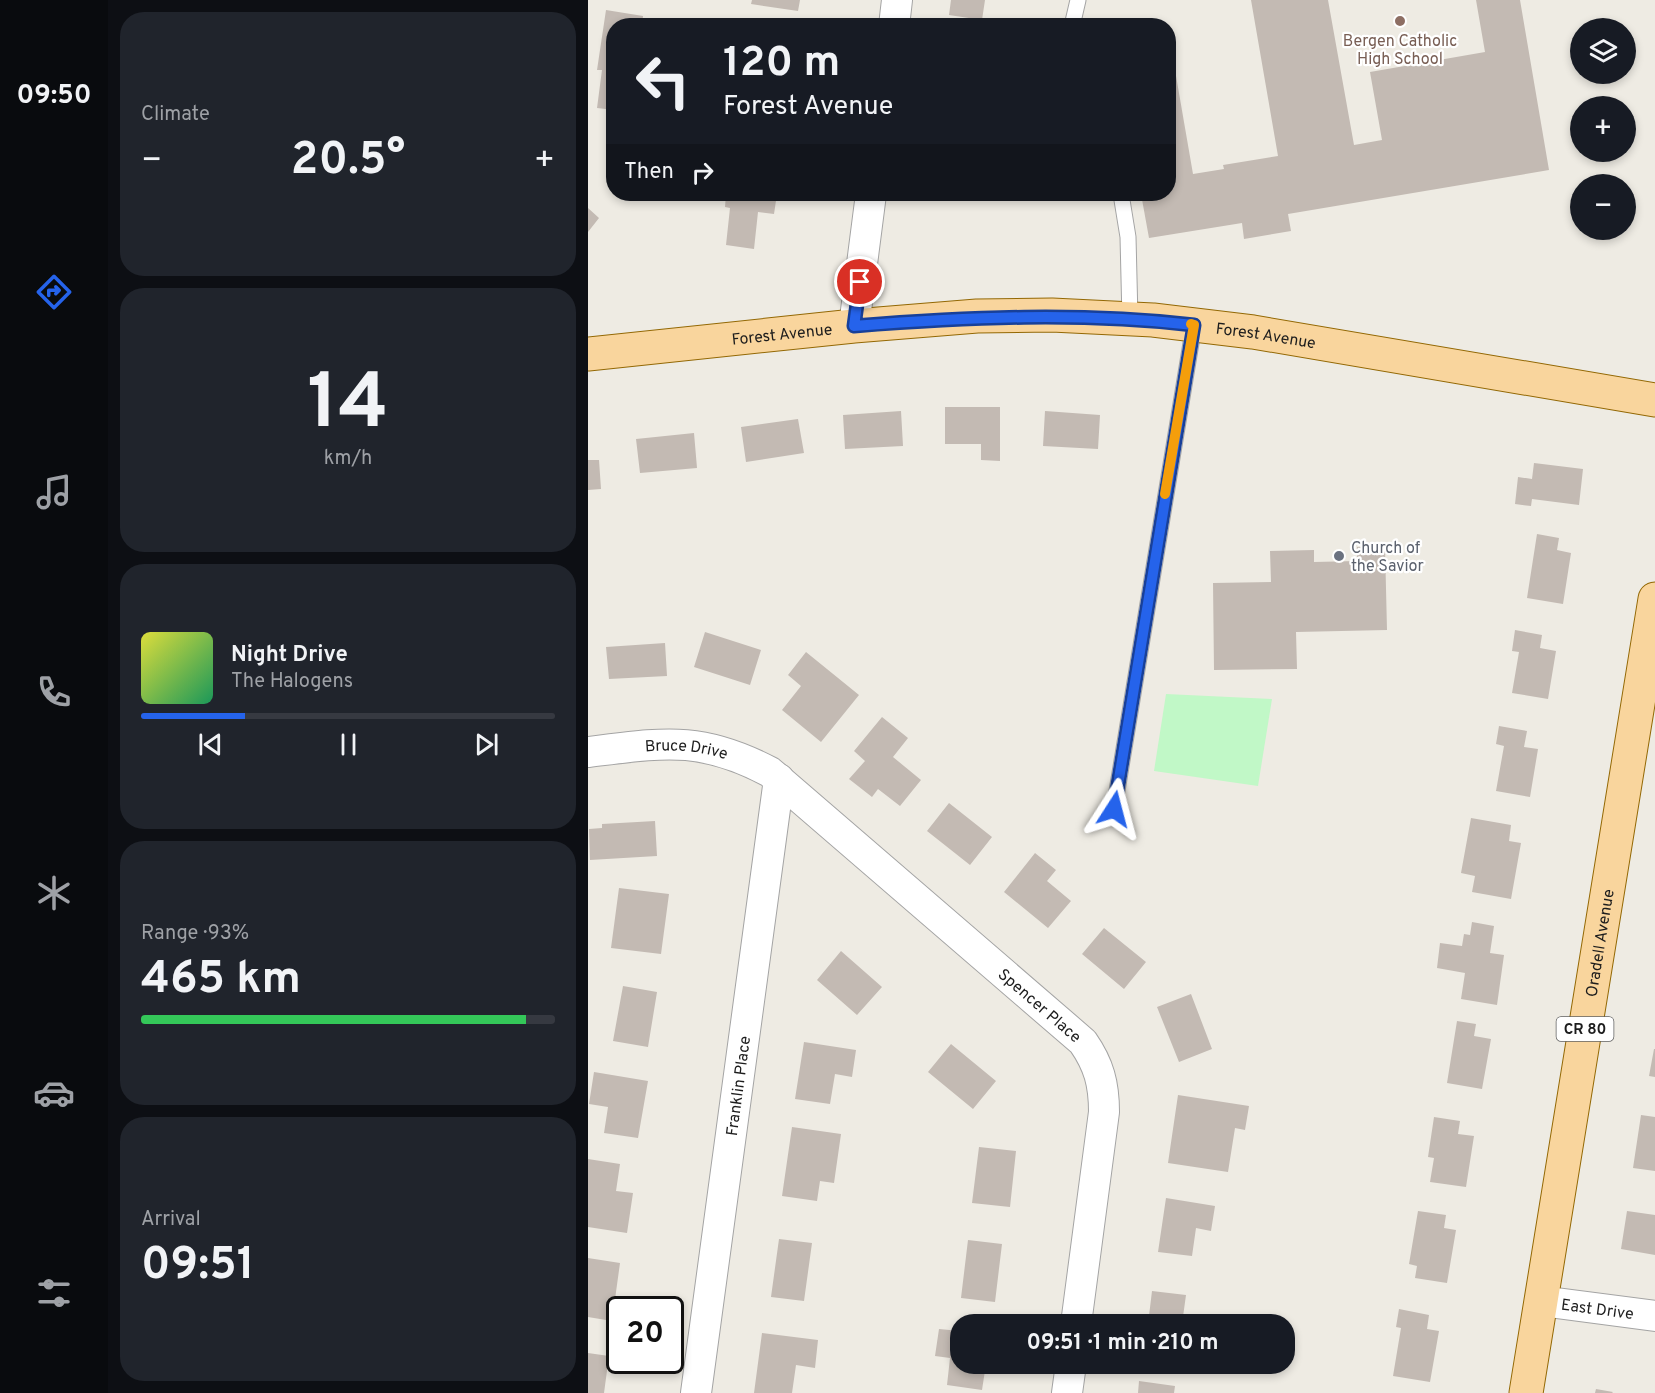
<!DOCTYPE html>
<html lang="en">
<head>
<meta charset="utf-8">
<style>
	:root { --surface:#171b24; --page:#20242c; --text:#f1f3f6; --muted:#9ea1a6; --line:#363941; --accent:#2563eb }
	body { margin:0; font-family:Overpass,sans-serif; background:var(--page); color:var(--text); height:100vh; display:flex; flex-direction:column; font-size:22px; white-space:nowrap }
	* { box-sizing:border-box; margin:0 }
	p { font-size:20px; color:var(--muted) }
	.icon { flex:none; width:33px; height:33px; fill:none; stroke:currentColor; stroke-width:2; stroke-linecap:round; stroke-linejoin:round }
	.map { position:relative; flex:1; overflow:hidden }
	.side { display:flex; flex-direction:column; gap:12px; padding:12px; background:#0d0f14; width:480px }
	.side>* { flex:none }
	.hud { position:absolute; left:18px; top:18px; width:570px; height:183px; border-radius:24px; box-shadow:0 3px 9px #0003; background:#171b24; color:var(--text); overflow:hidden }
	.buttons { position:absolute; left:982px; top:18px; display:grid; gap:12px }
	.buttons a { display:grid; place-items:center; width:66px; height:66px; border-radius:50%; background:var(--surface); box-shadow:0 3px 9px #0003; font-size:30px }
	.speed { position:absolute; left:18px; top:1296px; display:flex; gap:12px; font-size:30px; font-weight:700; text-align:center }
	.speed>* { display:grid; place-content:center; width:78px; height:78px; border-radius:50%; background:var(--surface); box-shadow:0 3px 9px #0003; line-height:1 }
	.speed .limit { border:3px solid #111; border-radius:9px; background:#fff; color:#111 }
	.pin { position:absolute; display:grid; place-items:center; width:51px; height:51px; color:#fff; margin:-26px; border:3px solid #fff; border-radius:50%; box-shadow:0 2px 6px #0007 }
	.me { position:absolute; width:66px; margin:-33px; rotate:9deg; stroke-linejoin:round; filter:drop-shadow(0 0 4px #0008) }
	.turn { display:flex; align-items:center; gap:21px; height:126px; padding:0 18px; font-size:27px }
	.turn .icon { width:78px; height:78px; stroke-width:2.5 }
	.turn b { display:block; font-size:42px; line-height:51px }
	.then { display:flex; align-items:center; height:57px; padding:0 18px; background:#0003; gap:12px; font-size:22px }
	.big { font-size:45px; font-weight:700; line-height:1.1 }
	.side .widget { flex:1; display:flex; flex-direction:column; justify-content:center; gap:9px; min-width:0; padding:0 21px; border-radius:24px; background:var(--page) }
	.side .dial { align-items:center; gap:0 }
	.dial b { font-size:78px; line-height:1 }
	.song { display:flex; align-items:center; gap:18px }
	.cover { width:72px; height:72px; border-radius:9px; background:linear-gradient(135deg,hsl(60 70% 55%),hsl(150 70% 35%)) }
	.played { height:6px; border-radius:3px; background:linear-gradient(90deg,var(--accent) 25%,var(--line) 25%) }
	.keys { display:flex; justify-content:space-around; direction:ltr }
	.heat { display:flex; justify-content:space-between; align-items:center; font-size:33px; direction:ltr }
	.charge { height:9px; border-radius:4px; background:linear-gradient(90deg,#34c759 93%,var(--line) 0) }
	.trip { position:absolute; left:362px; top:1314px; width:345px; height:60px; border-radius:24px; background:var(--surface); box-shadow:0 3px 9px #0003; font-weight:700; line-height:60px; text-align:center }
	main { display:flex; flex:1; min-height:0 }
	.tab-bar { display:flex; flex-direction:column; width:108px; justify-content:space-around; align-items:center; background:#090b0e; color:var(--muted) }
	.tab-bar .icon { width:42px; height:42px }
	.tab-bar .selected { color:var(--accent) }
	.tab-bar b { font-size:27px; color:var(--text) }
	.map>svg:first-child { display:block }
</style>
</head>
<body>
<main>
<nav class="tab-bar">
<b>09:50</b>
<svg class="icon selected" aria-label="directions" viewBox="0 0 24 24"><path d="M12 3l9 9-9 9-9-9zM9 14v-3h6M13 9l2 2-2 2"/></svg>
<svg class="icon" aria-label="music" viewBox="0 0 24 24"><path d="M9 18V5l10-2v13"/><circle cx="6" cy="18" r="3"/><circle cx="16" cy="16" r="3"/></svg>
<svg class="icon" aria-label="phone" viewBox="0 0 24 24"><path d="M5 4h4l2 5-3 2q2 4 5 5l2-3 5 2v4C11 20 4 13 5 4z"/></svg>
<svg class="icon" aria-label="climate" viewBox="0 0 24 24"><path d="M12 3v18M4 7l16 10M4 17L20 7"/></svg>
<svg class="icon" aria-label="car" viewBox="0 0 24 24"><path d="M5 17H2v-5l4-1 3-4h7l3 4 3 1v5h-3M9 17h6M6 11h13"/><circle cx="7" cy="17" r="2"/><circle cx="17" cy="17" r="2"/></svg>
<svg class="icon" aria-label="filters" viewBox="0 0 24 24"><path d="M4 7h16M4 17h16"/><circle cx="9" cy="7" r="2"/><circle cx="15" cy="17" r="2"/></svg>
</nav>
<section class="side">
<div class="widget"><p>Climate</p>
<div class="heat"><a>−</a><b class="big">20.5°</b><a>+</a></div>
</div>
<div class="widget dial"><b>14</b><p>km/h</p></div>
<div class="widget">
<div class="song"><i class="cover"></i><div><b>Night Drive</b><p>The Halogens</p></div></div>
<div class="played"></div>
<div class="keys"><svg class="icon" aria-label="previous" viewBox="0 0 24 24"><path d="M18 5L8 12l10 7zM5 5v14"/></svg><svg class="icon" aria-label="pause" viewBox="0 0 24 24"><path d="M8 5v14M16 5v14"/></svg><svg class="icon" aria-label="next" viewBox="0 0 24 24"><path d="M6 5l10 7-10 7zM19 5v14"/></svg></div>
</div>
<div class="widget"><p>Range · 93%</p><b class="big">465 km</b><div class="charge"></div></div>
<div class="widget"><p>Arrival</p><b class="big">09:51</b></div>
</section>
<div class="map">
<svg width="1067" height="1393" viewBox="0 0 1067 1393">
	<rect width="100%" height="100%" fill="#eeebe3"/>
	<path fill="#c1f8c7" d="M 578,694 L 684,699 L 670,786 L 566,771 Z"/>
	<path fill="#c3bab3" d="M 164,0 L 212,0 L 210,11 L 163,4 Z
		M 363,0 L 397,0 L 394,20 L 361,15 Z
		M 663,0 L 740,0 L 766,145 L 794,140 L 782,72 L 897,52 L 888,0 L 932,0 L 961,170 L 700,214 L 703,231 L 656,239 L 654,223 L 561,238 L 553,194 L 580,194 L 580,71 L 587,70 L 605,174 L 636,169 L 635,165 L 690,156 Z
		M 18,10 L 55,16 L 54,26 L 26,26 L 26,110 L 9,108 L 14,70 L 9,70 Z
		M 138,194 L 189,194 L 186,214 L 170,212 L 166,249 L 138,245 L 142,208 L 137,207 Z
		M 0,208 L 11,218 L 0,232 Z
		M 357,407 L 412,407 L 412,461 L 393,460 L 393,444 L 357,444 Z
		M 313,411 L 315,446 L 257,449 L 255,415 Z
		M 457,411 L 512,415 L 510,449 L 455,446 Z
		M 210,419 L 216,453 L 158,462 L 153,427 Z
		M 106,433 L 109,468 L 52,473 L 48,439 Z
		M 0,460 L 11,460 L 13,489 L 0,490 Z
		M 946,463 L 995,469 L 991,505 L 944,499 L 943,506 L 927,504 L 930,477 L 944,479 Z
		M 949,534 L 971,538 L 969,550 L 983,553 L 975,604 L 939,598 Z
		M 769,547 L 797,547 L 799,630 L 708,632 L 709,669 L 626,670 L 625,583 L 683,582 L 682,551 L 726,550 L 726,562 L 769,561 Z
		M 927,630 L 954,635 L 952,648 L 968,651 L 960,699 L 924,693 L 931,652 L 924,651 Z
		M 117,632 L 173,650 L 162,685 L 106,667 Z
		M 77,643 L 79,676 L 21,679 L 18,647 Z
		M 218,652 L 271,695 L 233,742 L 194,710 L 213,686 L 200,675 Z
		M 294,717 L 320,738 L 305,757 L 333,780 L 312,806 L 290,789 L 284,797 L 261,779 L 277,761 L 266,751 Z
		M 911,726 L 939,731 L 936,747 L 950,749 L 942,797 L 908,791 L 916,746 L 908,744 Z
		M 361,803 L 404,837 L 382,865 L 339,831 Z
		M 883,818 L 923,825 L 921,841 L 933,843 L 923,899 L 884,892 L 887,876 L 873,873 Z
		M 67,821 L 69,856 L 2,860 L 1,829 L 14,828 L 14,824 Z
		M 447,853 L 468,870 L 459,881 L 483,901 L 460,928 L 416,892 Z
		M 31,888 L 81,894 L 73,954 L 23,948 Z
		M 884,922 L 906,926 L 902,953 L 916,955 L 909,1005 L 873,999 L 877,973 L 849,968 L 852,943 L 874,946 L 876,934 L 882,935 Z
		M 516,928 L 558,962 L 536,989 L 494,954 Z
		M 253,951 L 294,987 L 269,1015 L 229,980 Z
		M 35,986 L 69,992 L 60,1047 L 25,1041 Z
		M 603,994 L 624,1049 L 591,1062 L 569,1007 Z
		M 869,1021 L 888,1024 L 886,1036 L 903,1039 L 894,1089 L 859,1083 Z
		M 216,1042 L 268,1050 L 264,1077 L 247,1074 L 242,1104 L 207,1099 Z
		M 363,1044 L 408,1081 L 385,1109 L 340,1072 Z
		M 1066,1049 L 1067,1049 L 1067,1077 L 1061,1076 Z
		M 6,1072 L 60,1081 L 50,1138 L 16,1133 L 20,1107 L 1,1104 Z
		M 590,1095 L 661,1106 L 657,1130 L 647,1128 L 640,1172 L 580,1163 Z
		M 1053,1115 L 1067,1117 L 1067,1171 L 1045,1168 Z
		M 846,1117 L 872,1121 L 870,1134 L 886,1136 L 878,1187 L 842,1182 L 846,1158 L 840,1157 Z
		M 204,1127 L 253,1134 L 246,1183 L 232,1181 L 229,1201 L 194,1196 Z
		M 391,1147 L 428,1151 L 422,1207 L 384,1203 Z
		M 0,1159 L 32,1164 L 28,1191 L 45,1193 L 39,1233 L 0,1227 Z
		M 578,1198 L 627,1206 L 623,1231 L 608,1228 L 604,1256 L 570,1252 Z
		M 830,1211 L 858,1215 L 856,1228 L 868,1230 L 859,1283 L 827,1278 L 829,1266 L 821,1264 Z
		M 1039,1211 L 1067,1215 L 1067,1255 L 1033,1249 Z
		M 191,1239 L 224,1243 L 216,1301 L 183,1297 Z
		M 380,1240 L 414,1244 L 407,1302 L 373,1298 Z
		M 0,1258 L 32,1263 L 24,1321 L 0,1317 Z
		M 564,1291 L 598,1295 L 594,1324 L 560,1324 Z
		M 811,1309 L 841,1315 L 839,1329 L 851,1331 L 842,1382 L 805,1376 L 813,1328 L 808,1327 Z
		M 351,1329 L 372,1331 L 372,1364 L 398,1364 L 394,1390 L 359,1385 L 362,1358 L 347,1356 Z
		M 174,1333 L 230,1340 L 227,1368 L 208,1365 L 204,1393 L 166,1393 Z
		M 0,1353 L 21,1356 L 16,1393 L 0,1393 Z
		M 551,1381 L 587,1386 L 586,1393 L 550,1393 Z
		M 1008,1389 L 1025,1392 L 1024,1393 L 1007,1393 Z"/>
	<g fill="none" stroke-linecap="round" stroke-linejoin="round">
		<defs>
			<path id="lane" d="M 484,26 L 490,0
				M 533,194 L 540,237 L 542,319
				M 526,809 L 606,325"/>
			<g id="street">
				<path d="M 306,26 L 309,0"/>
				<path d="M 266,326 L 283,194"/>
				<path id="s1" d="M 0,752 C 75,743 112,735 182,772 L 495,1042 C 511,1065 516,1084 516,1112 L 488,1324"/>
				<path id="s2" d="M 953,1301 L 1067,1316"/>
				<path id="s3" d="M 108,1393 L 191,779"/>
				<path d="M 479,1393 L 483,1364"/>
			</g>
			<g id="primary">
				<path id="s4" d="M 0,354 L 266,326 L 389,316 L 464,315 L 565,320 L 665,332 L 1067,400"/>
				<path id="s5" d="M 938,1393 L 1067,599"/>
			</g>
		</defs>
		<use href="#lane" stroke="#a4a4a4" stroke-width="17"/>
		<use href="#street" stroke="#a4a4a4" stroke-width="32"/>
		<use href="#primary" stroke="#936804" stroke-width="35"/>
		<use href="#lane" stroke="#fff" stroke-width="15"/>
		<use href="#street" stroke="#fff" stroke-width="30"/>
		<use href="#primary" stroke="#f9d59d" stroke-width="33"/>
	</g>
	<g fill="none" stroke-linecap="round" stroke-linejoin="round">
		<defs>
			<path id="route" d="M 272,282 L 266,326 C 380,317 492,312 606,325 L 526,809"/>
		</defs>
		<use href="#route" stroke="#184099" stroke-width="15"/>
		<use href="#route" stroke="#2563eb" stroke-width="10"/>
		<path stroke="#f59e0b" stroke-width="10" d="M 577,494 L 606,325 L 603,324"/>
	</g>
	<circle fill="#8d6e63" stroke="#fff" stroke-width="2" cx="812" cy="21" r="6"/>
	<circle fill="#6b7280" stroke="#fff" stroke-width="2" cx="751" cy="556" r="6"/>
	<g text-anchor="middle" stroke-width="4.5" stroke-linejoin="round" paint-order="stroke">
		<rect fill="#fff" stroke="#616161" stroke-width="1.5" x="968.5" y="1017" width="57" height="24" rx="4.5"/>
		<g font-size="15" font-weight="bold" fill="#1d1d1d">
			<text x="997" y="1034">CR 80</text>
		</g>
		<g font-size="16" fill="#785e54" stroke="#fff">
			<text x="812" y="46">Bergen Catholic<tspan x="812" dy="18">High School</tspan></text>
		</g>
		<g font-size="16" fill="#1d1d1d" stroke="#fff">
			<text dy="6" stroke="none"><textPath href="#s4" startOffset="195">Forest Avenue</textPath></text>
			<text dy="6" stroke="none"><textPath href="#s4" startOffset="681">Forest Avenue</textPath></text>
			<text dy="6" stroke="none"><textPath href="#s1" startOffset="99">Bruce Drive</textPath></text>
			<text dy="6" stroke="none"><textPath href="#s5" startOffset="456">Oradell Avenue</textPath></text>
			<text dy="6" stroke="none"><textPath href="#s1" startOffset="544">Spencer Place</textPath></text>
			<text dy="6" stroke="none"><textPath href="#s3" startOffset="310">Franklin Place</textPath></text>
			<text dy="6" stroke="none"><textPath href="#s2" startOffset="57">East Drive</textPath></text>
		</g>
		<g font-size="16" fill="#5b616d" stroke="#fff" text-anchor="start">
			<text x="763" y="553">Church of<tspan x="763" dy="18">the Savior</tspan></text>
		</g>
	</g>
</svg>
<div class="buttons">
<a><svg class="icon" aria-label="layers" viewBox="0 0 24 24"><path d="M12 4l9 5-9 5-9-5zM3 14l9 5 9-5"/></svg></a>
<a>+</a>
<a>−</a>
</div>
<div class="speed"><div class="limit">20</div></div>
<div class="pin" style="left:272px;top:282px;background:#d93025"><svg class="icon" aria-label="arrive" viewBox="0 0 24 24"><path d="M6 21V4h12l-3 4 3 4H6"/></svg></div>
<svg class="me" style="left:526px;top:809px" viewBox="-20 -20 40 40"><path d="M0-17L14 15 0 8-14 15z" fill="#2563eb" stroke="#fff" stroke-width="4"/></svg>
<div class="trip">09:51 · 1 min · 210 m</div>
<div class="hud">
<div class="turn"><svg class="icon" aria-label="left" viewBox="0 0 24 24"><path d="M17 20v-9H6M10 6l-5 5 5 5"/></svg><div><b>120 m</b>Forest Avenue</div></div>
<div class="then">Then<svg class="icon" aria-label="right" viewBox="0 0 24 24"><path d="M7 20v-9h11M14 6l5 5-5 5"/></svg></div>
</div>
</div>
</main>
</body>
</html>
